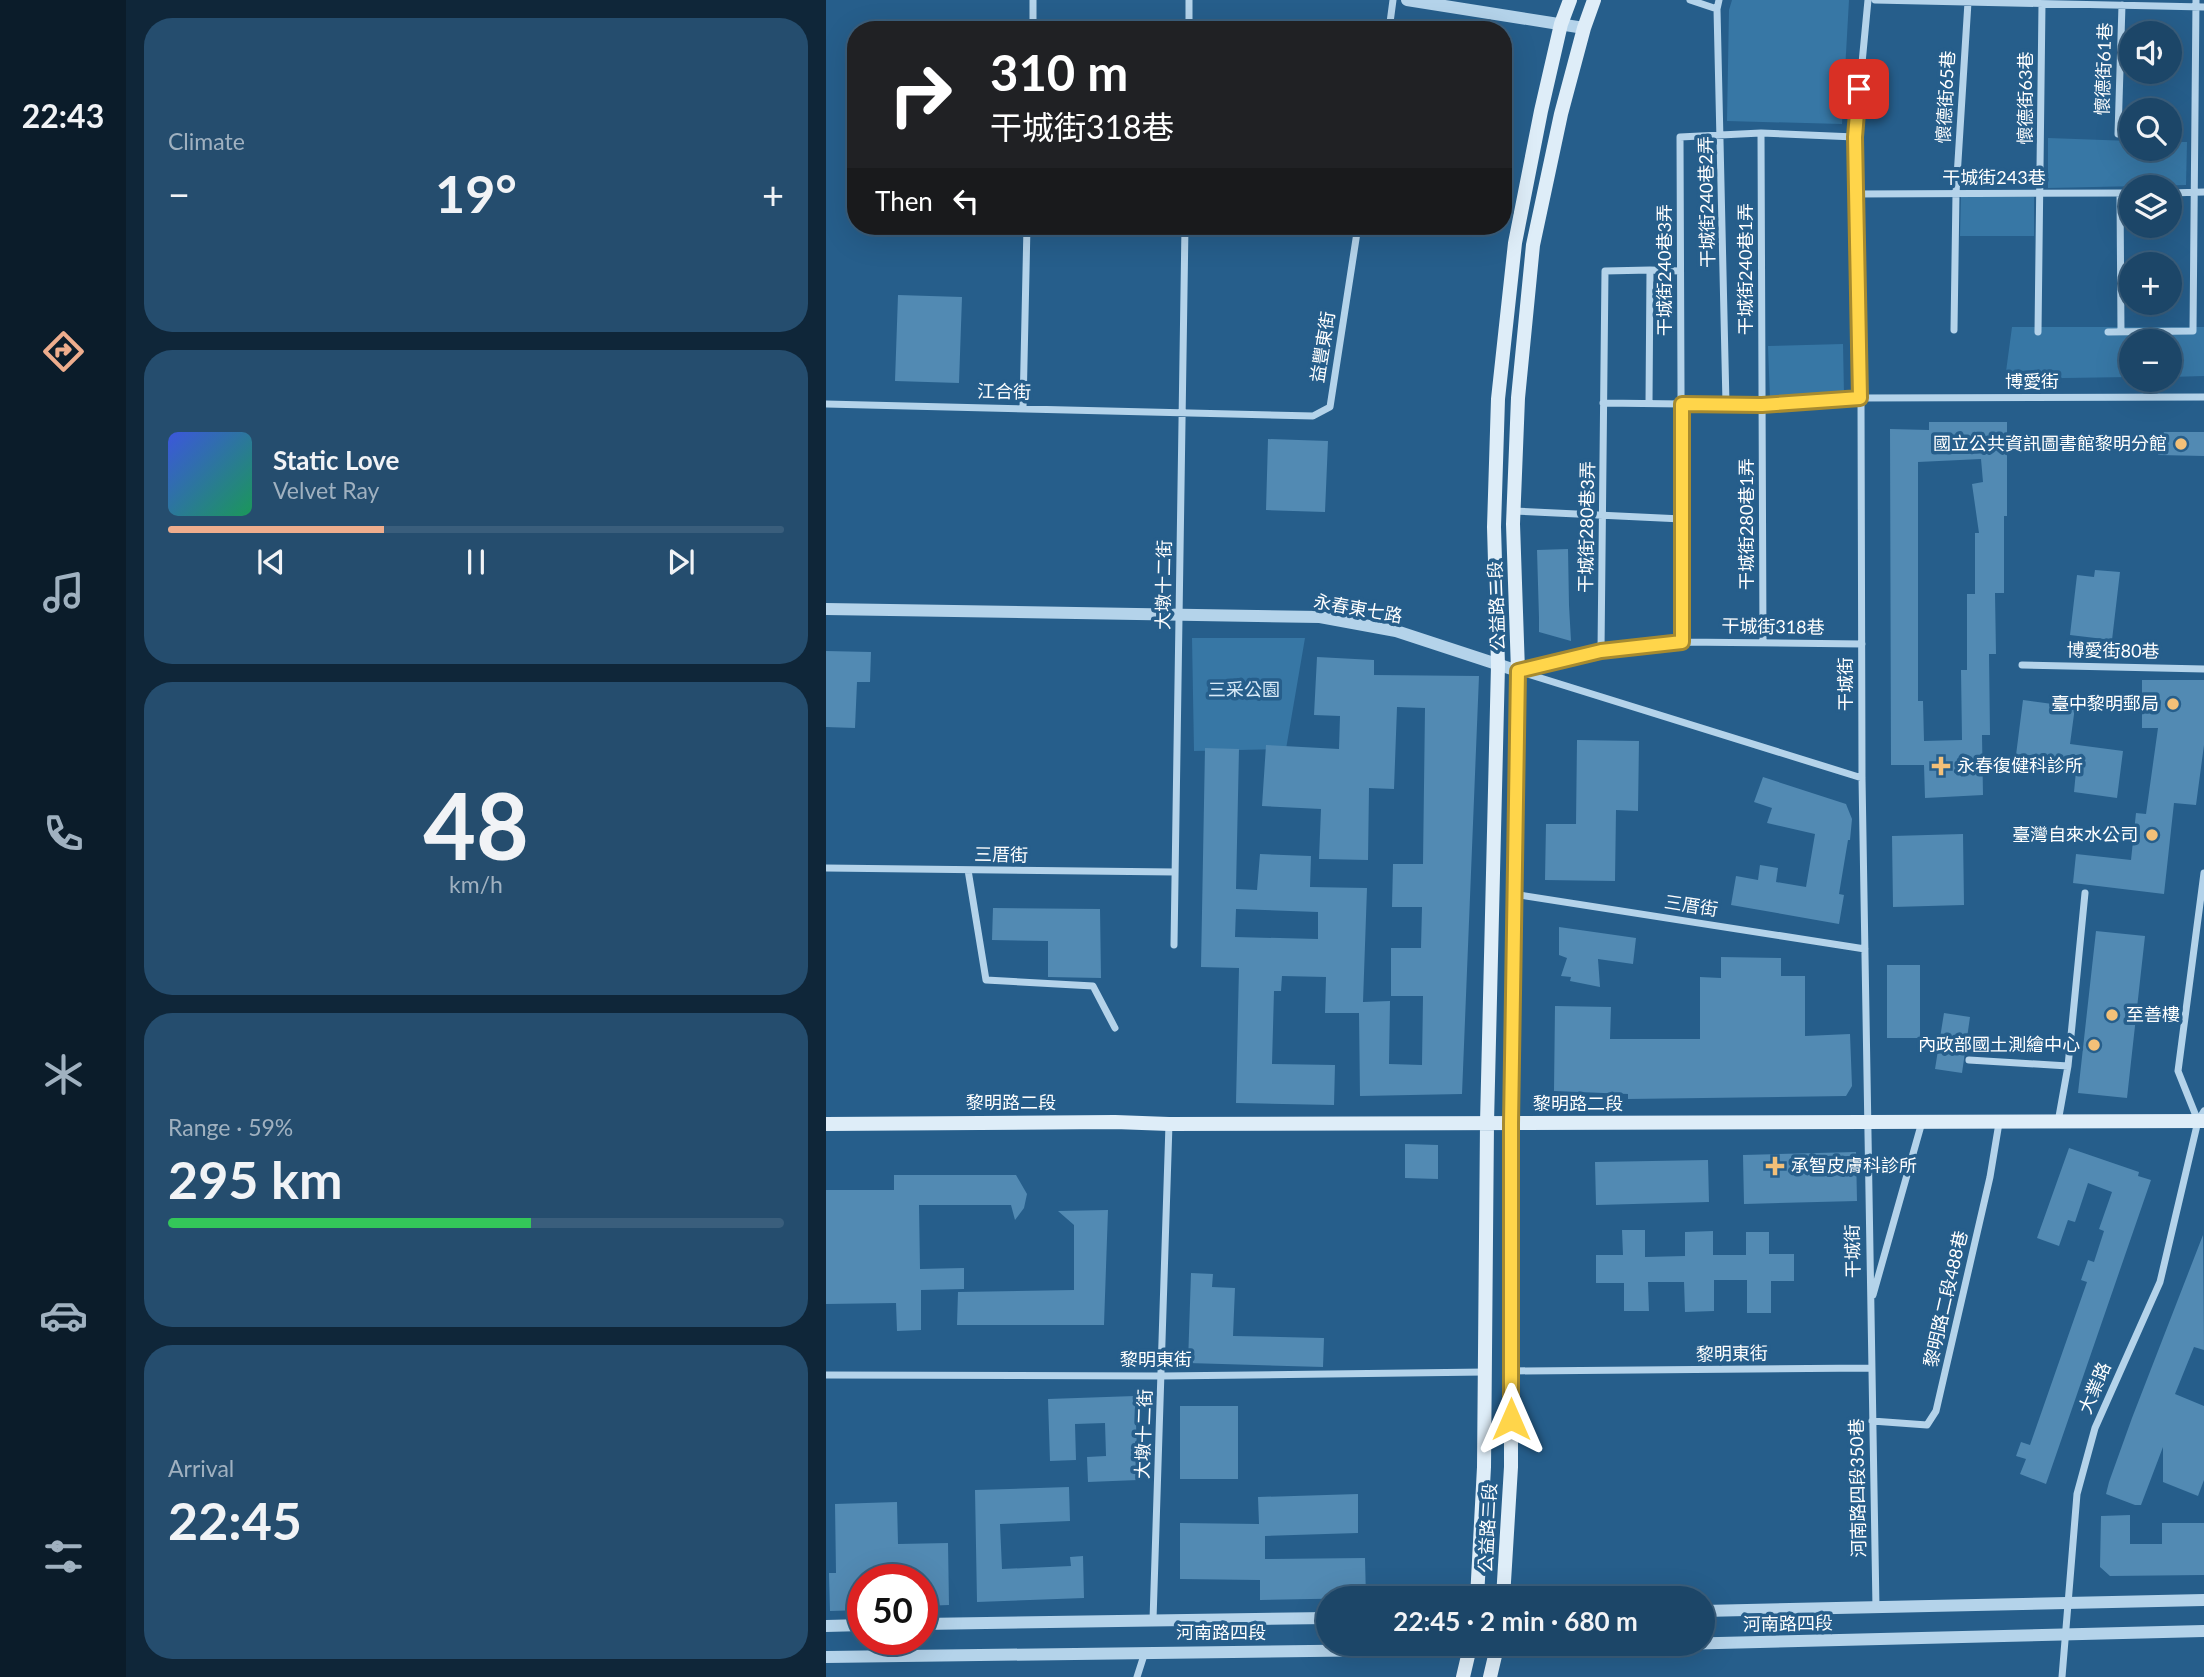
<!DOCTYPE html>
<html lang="en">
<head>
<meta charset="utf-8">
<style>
	:root { --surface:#1c4668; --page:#254d6e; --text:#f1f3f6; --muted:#a0b1c0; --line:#3a5e7c; --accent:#eead8d }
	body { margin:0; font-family:Lato,"Noto Sans TC",sans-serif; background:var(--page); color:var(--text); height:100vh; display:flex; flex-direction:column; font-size:26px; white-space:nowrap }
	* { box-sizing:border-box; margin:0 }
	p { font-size:23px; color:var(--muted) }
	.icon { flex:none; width:38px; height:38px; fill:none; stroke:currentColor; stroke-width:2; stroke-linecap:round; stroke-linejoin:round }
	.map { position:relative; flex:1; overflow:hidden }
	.details { display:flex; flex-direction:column; gap:18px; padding:18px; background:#0f2639; width:700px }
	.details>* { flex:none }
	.top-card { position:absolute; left:21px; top:21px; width:665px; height:214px; border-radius:28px; box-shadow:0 7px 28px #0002,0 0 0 2px var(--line); background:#202124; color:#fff; overflow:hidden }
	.fabs { position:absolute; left:1293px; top:21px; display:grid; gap:14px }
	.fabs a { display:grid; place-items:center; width:63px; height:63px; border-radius:50%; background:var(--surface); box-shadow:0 7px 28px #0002,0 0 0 2px var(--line); font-size:35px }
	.speed { position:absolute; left:21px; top:1564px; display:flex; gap:14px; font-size:35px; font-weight:700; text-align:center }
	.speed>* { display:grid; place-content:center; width:91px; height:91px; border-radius:50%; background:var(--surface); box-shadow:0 7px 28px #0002,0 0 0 2px var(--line); line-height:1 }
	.speed .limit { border:10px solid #d22; background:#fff; color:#111 }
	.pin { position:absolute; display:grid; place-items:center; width:60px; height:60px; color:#fff; margin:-30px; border-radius:14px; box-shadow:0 4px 10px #0006 }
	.me { position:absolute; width:77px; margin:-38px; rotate:0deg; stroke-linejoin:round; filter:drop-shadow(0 0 5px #0008) }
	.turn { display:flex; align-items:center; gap:24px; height:147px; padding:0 28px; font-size:32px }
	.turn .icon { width:91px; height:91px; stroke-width:2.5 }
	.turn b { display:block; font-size:49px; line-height:60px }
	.then { display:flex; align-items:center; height:66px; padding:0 28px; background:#0003; gap:14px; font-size:26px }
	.big { font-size:52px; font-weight:700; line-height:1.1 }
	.details .widget { flex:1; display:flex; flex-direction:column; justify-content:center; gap:10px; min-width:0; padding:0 24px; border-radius:28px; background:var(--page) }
	.details .dial { align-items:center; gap:0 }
	.dial b { font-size:91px; line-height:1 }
	.song { display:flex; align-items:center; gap:21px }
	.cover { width:84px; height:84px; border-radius:10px; background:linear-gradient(135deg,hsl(230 70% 55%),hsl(150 70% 35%)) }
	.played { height:7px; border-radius:4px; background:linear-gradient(90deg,var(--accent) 35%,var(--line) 35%) }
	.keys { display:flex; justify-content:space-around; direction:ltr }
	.heat { display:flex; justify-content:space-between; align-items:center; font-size:38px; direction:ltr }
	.charge { height:10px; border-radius:5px; background:linear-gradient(90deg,#34c759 59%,var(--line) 0) }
	.trip { position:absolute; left:490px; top:1586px; width:399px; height:70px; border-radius:35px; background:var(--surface); box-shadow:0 7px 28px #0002,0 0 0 2px var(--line); font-weight:700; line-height:70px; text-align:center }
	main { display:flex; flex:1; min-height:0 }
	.tabs { display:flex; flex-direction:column; width:126px; justify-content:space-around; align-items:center; background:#0b1c2a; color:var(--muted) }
	.tabs .icon { width:49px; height:49px }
	.tabs .active { color:var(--accent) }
	.tabs b { font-size:32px; color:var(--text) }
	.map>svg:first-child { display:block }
</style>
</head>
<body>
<main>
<nav class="tabs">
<b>22:43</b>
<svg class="icon active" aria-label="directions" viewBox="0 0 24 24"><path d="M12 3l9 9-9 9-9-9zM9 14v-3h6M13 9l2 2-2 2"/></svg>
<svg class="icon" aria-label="music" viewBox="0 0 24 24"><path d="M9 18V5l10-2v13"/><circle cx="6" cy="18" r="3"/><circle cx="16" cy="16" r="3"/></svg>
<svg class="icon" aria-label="phone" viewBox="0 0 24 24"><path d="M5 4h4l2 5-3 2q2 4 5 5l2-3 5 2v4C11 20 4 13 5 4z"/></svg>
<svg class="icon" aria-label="climate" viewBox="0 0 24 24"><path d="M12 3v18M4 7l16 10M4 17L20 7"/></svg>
<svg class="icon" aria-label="car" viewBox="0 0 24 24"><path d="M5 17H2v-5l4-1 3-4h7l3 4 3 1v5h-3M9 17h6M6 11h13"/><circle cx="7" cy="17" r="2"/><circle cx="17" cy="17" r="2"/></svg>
<svg class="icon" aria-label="filters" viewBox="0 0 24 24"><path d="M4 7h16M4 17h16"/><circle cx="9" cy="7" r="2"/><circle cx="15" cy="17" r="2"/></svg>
</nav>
<section class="details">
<div class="widget"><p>Climate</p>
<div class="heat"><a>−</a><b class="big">19°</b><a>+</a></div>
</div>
<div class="widget">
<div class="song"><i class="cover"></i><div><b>Static Love</b><p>Velvet Ray</p></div></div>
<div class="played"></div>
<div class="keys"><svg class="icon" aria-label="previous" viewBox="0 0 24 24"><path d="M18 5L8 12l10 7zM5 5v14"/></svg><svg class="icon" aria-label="pause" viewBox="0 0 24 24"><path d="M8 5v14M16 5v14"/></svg><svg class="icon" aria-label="next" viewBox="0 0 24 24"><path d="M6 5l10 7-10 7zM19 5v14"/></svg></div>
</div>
<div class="widget dial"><b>48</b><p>km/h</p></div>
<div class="widget"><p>Range · 59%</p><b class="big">295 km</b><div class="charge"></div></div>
<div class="widget"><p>Arrival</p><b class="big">22:45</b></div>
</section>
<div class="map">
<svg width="1378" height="1677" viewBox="0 0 1378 1677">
	<rect width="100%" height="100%" fill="#265e8b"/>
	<path fill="#3777a5" d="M 906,0 L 1023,0 L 1016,124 L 901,121 L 903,10 Z
		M 1222,138 L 1305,141 L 1306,149 L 1344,149 L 1344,142 L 1361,142 L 1360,185 L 1222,188 Z
		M 1135,197 L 1208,197 L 1208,236 L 1134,236 Z
		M 1186,327 L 1378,327 L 1378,376 L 1344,377 L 1344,341 L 1306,341 L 1305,377 L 1179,379 Z
		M 1017,344 L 1018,395 L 944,400 L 942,346 Z
		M 366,638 L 479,638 L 460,749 L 368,751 Z"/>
	<path fill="#528ab3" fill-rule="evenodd" d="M 72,295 L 136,297 L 133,383 L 69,381 Z
		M 1103,422 L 1181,422 L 1181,516 L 1178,516 L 1178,593 L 1169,593 L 1170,654 L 1163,654 L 1164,735 L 1156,735 L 1157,795 L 1099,798 L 1098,765 L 1065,765 L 1064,429 L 1103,430 ZM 1155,459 L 1157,482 L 1146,484 L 1153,533 L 1149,533 L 1149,594 L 1141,594 L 1141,670 L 1135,670 L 1136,740 L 1098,741 L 1097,701 L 1092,701 L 1092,462 Z
		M 1333,432 L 1378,432 L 1378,456 L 1332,455 Z
		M 442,439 L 502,441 L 499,512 L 440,510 Z
		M 742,549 L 743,605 L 745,641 L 713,632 L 713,618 L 711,550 Z
		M 1269,570 L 1294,572 L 1286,640 L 1244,635 L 1251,575 L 1268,577 Z
		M 0,651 L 45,652 L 44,682 L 31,682 L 29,728 L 0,727 Z
		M 491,657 L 548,660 L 548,675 L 653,676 L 636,1094 L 534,1096 L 533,1013 L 499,1013 L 500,977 L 456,976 L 455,991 L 448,991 L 446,1064 L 509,1065 L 508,1105 L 410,1103 L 413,968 L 375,967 L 379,748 L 413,749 L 410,889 L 431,890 L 434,854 L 485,856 L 484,887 L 541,888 L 537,1002 L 564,1001 L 563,1064 L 596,1065 L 597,996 L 565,996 L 565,948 L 595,948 L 596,907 L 566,907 L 567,864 L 597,864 L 599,708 L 571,707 L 568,789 L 543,788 L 542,860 L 493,859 L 495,809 L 436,806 L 440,745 L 513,749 L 514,716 L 488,715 ZM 410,909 L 492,912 L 492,939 L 409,937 Z
		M 1316,680 L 1378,680 L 1378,745 L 1370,805 L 1348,803 L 1338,894 L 1247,883 L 1250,854 L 1305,860 L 1310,813 L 1320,814 L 1332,728 L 1316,728 Z
		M 1197,700 L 1249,707 L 1244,744 L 1297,751 L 1291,798 L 1248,792 L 1250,771 L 1189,763 Z
		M 751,740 L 813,741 L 812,811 L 790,810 L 789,881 L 719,880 L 720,824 L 750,824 Z
		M 937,777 L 1020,804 L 1026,819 L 1024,840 L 1022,840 L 1013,894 L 1018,895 L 1013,924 L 905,905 L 910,876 L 932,880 L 934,865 L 952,868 L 950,882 L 980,887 L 989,834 L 941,823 L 946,808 L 928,802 Z
		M 1137,834 L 1138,905 L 1067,907 L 1066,836 Z
		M 167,908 L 274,909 L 275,978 L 222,977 L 222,941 L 166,940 Z
		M 733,927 L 810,938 L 807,964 L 772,959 L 774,987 L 744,981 L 745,977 L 735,976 L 741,958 L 733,955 Z
		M 1270,931 L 1319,936 L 1301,1098 L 1252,1093 Z
		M 895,957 L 955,958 L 955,976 L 979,976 L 979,1036 L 1024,1034 L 1026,1086 L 1020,1096 L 802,1099 L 802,1094 L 728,1091 L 729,1006 L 785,1007 L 784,1039 L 874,1039 L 874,977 L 895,978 Z
		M 1061,965 L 1094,965 L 1094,1038 L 1061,1038 Z
		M 1118,1013 L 1144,1017 L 1136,1073 L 1109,1069 Z
		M 579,1144 L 612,1145 L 612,1179 L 579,1178 Z
		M 1243,1148 L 1313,1172 L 1312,1176 L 1325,1180 L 1220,1484 L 1194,1474 L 1200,1459 L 1190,1456 L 1195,1442 L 1204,1445 L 1261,1282 L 1255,1280 L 1262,1260 L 1268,1262 L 1278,1231 L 1273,1229 L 1286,1192 L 1262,1183 L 1249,1222 L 1242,1220 L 1233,1246 L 1211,1238 Z
		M 1030,1152 L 1031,1201 L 918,1204 L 917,1155 Z
		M 882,1160 L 883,1202 L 770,1205 L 769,1162 Z
		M 68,1175 L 190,1175 L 201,1194 L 198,1208 L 189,1220 L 185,1205 L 93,1205 L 94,1269 L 138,1268 L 138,1289 L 95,1290 L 95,1330 L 71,1331 L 70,1303 L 0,1304 L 0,1190 L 68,1190 Z
		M 282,1210 L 278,1325 L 131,1325 L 132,1292 L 248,1290 L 248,1225 L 232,1211 Z
		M 796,1230 L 819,1230 L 819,1257 L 859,1256 L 859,1232 L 887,1231 L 887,1255 L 920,1255 L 920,1232 L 943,1232 L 943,1254 L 968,1254 L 968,1281 L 945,1281 L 945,1313 L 921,1313 L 921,1280 L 888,1280 L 888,1311 L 859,1312 L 858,1282 L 822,1282 L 823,1311 L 798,1311 L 798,1283 L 770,1283 L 770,1255 L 797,1255 Z
		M 1377,1235 L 1378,1350 L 1368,1347 L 1349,1394 L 1378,1406 L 1378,1480 L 1372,1496 L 1337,1482 L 1337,1447 L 1315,1505 L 1309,1505 L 1280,1494 L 1283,1482 L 1306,1418 Z
		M 365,1273 L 387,1274 L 386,1287 L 409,1288 L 407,1336 L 498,1338 L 497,1367 L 362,1363 Z
		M 309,1396 L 312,1480 L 262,1482 L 261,1457 L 280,1456 L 279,1423 L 249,1424 L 250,1460 L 224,1461 L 222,1399 Z
		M 354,1406 L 412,1406 L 412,1479 L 354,1479 Z
		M 243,1487 L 244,1521 L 174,1524 L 176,1569 L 245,1566 L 244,1557 L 257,1556 L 258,1598 L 151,1602 L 149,1490 Z
		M 532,1494 L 532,1533 L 439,1536 L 439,1559 L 539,1558 L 540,1598 L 434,1600 L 434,1580 L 354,1579 L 354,1523 L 433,1524 L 432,1497 Z
		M 71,1502 L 72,1544 L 122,1543 L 123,1605 L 96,1606 L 96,1580 L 37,1580 L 37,1610 L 4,1611 L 3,1573 L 10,1573 L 9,1504 Z
		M 1304,1515 L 1304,1544 L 1336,1544 L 1336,1523 L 1378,1523 L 1378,1575 L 1284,1576 L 1274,1567 L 1275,1516 Z"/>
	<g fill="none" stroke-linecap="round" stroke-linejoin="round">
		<path stroke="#b4d3ea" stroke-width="7" d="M 864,0 L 891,9
			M 893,0 L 891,9 L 900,404
			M 1042,0 L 1029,137 L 1035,398 L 1036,778 L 1050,1608
			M 1049,0 L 1378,7
			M 207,30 L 207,0
			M 363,30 L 363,0
			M 563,30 L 567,0
			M 935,133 L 937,643
			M 1292,134 L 1296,5
			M 1344,193 L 1378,192
			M 1030,194 L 1306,193
			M 1294,194 L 1295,332
			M 1128,330 L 1130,193 L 1142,2
			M 1212,332 L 1216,4
			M 1282,332 L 1367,331 L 1370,0
			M 777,403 L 936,405 L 1035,398 L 1378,397
			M 823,403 L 824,270 L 854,271
			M 0,404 L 487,416 L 504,407 L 532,226
			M 197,408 L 201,226
			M 687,511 L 856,519
			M 856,642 L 854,137 L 935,133 L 1029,137
			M 775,651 L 779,271 L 824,270
			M 1196,665 L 1378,669
			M 693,670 L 775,651 L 856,642 L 1036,644
			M 692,671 L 1036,778
			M 0,868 L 349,872
			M 142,870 L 160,980 L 267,986 L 289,1028
			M 687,894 L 1039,949
			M 348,945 L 359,226
			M 1143,1060 L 1242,1066
			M 1372,1121 L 1352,1071 L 1378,873
			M 1232,1122 L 1242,1066 L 1259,893
			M 1047,1295 L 1096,1122
			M 685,1371 L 1044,1368
			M 0,1375 L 336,1376 L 659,1372
			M 1046,1421 L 1101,1425 L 1110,1411 L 1164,1177 L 1173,1123
			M 327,1620 L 343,1124
			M 311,1677 L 319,1652
			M 1236,1677 L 1251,1494 L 1269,1428 L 1334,1282 L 1372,1121 L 1378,1111"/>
		<path stroke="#b4d3ea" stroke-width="12" d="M 581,0 L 758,28
			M 0,609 L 494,617 L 570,631 L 692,671
			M 877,1611 L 1378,1600
			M 96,1624 L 502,1618
			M 0,1626 L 37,1625
			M 0,1657 L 644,1649 L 1378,1631"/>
		<path stroke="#deedf8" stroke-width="14" d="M 0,1124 L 289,1122 L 343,1124 L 1378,1121
			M 651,1598 L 658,1467 L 661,1123 L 672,665 L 668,527 L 672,399 L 689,243 L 715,111 L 735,24 L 744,0
			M 677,1598 L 685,1467 L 685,1123 L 692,671 L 687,524 L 692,398 L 707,245 L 735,114 L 758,28 L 768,0
			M 637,1677 L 645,1643
			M 664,1677 L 672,1643"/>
	</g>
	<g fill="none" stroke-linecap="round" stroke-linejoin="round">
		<defs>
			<path id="route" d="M 685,1419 L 685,1123 L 692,671 L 775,651 L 856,642 L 856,404 L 936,405 L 1034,398 L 1029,137 L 1033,89"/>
		</defs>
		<use href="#route" stroke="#a68a30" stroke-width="18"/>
		<use href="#route" stroke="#ffd54a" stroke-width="12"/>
	</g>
	<g fill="#f3c078" stroke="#265e8b" stroke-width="2.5">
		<circle cx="1355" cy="444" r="7"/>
		<circle cx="1347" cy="704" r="7"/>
		<path d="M1111.5 755.5h7v7h7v7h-7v7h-7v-7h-7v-7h7z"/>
		<circle cx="1326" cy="835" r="7"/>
		<circle cx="1286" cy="1015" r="7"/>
		<circle cx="1268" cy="1045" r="7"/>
		<path d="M945.5 1155.5h7v7h7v7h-7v7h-7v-7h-7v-7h7z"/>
	</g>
	<g text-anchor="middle" stroke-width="7" stroke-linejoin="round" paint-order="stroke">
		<g font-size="18" fill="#fff" stroke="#265e8b">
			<text transform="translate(1278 69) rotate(-88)" y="6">懷德街61巷</text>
			<text transform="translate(1120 97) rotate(-87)" y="6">懷德街65巷</text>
			<text transform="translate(1200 98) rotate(-90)" y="6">懷德街63巷</text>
			<text x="1168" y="184">干城街243巷</text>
			<text transform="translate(881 202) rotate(-91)" y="6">干城街240巷2弄</text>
			<text transform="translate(920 269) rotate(-90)" y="6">干城街240巷1弄</text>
			<text transform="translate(839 270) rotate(-90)" y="6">干城街240巷3弄</text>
			<text transform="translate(497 347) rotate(-81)" y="6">益豐東街</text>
			<text x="1206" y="388">博愛街</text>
			<text transform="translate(178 392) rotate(1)" y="6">江合街</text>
			<text transform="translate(921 524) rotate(-90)" y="6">干城街280巷1弄</text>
			<text transform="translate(761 527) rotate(-89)" y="6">干城街280巷3弄</text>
			<text transform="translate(338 585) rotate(-89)" y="6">大墩十二街</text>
			<text transform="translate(671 606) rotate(-92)" y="6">公益路二段</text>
			<text transform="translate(532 609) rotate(10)" y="6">永春東七路</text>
			<text transform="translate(947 627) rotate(1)" y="6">干城街318巷</text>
			<text transform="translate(1287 651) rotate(1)" y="6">博愛街80巷</text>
			<text transform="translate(1020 684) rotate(-90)" y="6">干城街</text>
			<text transform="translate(175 855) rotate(1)" y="6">三厝街</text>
			<text transform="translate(865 906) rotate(9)" y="6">三厝街</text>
			<text x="185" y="1109">黎明路二段</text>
			<text x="752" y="1110">黎明路二段</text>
			<text transform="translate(1027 1251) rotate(-91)" y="6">干城街</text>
			<text transform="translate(1120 1299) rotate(-77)" y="6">黎明路二段488巷</text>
			<text transform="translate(906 1354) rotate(-1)" y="6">黎明東街</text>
			<text x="330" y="1366">黎明東街</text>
			<text transform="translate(1269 1388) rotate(-67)" y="6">大業路</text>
			<text transform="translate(318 1434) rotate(-88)" y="6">大墩十二街</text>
			<text transform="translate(1032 1488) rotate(-91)" y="6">河南路四段350巷</text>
			<text transform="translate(662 1528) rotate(-87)" y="6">公益路二段</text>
			<text transform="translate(962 1624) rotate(-1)" y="6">河南路四段</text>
			<text x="395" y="1639">河南路四段</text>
		</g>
		<g font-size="18" fill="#fff" stroke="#265e8b" text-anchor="end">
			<text x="1341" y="450">國立公共資訊圖書館黎明分館</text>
			<text x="1333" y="710">臺中黎明郵局</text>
			<text x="1131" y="772" text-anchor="start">永春復健科診所</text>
			<text x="1312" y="841">臺灣自來水公司</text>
			<text x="1300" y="1021" text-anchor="start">至善樓</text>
			<text x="1254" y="1051">內政部國土測繪中心</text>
			<text x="965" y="1172" text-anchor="start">承智皮膚科診所</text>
		</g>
		<g font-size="18" fill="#d8eaf8" stroke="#265e8b">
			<text x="418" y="696">三采公園</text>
		</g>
	</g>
</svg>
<div class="fabs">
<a><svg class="icon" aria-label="sound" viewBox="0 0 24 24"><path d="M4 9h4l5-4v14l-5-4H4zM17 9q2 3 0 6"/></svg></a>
<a><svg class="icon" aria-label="search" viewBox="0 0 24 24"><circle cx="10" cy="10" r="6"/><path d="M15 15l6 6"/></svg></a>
<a><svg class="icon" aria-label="layers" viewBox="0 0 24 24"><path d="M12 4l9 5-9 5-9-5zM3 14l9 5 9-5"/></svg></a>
<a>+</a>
<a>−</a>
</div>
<div class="speed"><div class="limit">50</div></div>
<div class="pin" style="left:1033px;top:89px;background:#d93025"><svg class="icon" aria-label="arrive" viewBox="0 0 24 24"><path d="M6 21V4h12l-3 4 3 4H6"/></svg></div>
<svg class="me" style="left:685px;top:1419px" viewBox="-20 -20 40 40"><path d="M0-17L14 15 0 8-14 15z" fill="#ffd54a" stroke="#fff" stroke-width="4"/></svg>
<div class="trip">22:45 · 2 min · 680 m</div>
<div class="top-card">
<div class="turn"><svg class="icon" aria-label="right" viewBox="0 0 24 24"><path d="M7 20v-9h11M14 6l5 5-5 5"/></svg><div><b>310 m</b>干城街318巷</div></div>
<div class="then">Then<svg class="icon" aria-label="left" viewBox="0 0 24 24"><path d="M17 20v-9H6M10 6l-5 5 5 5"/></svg></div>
</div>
</div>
</main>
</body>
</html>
